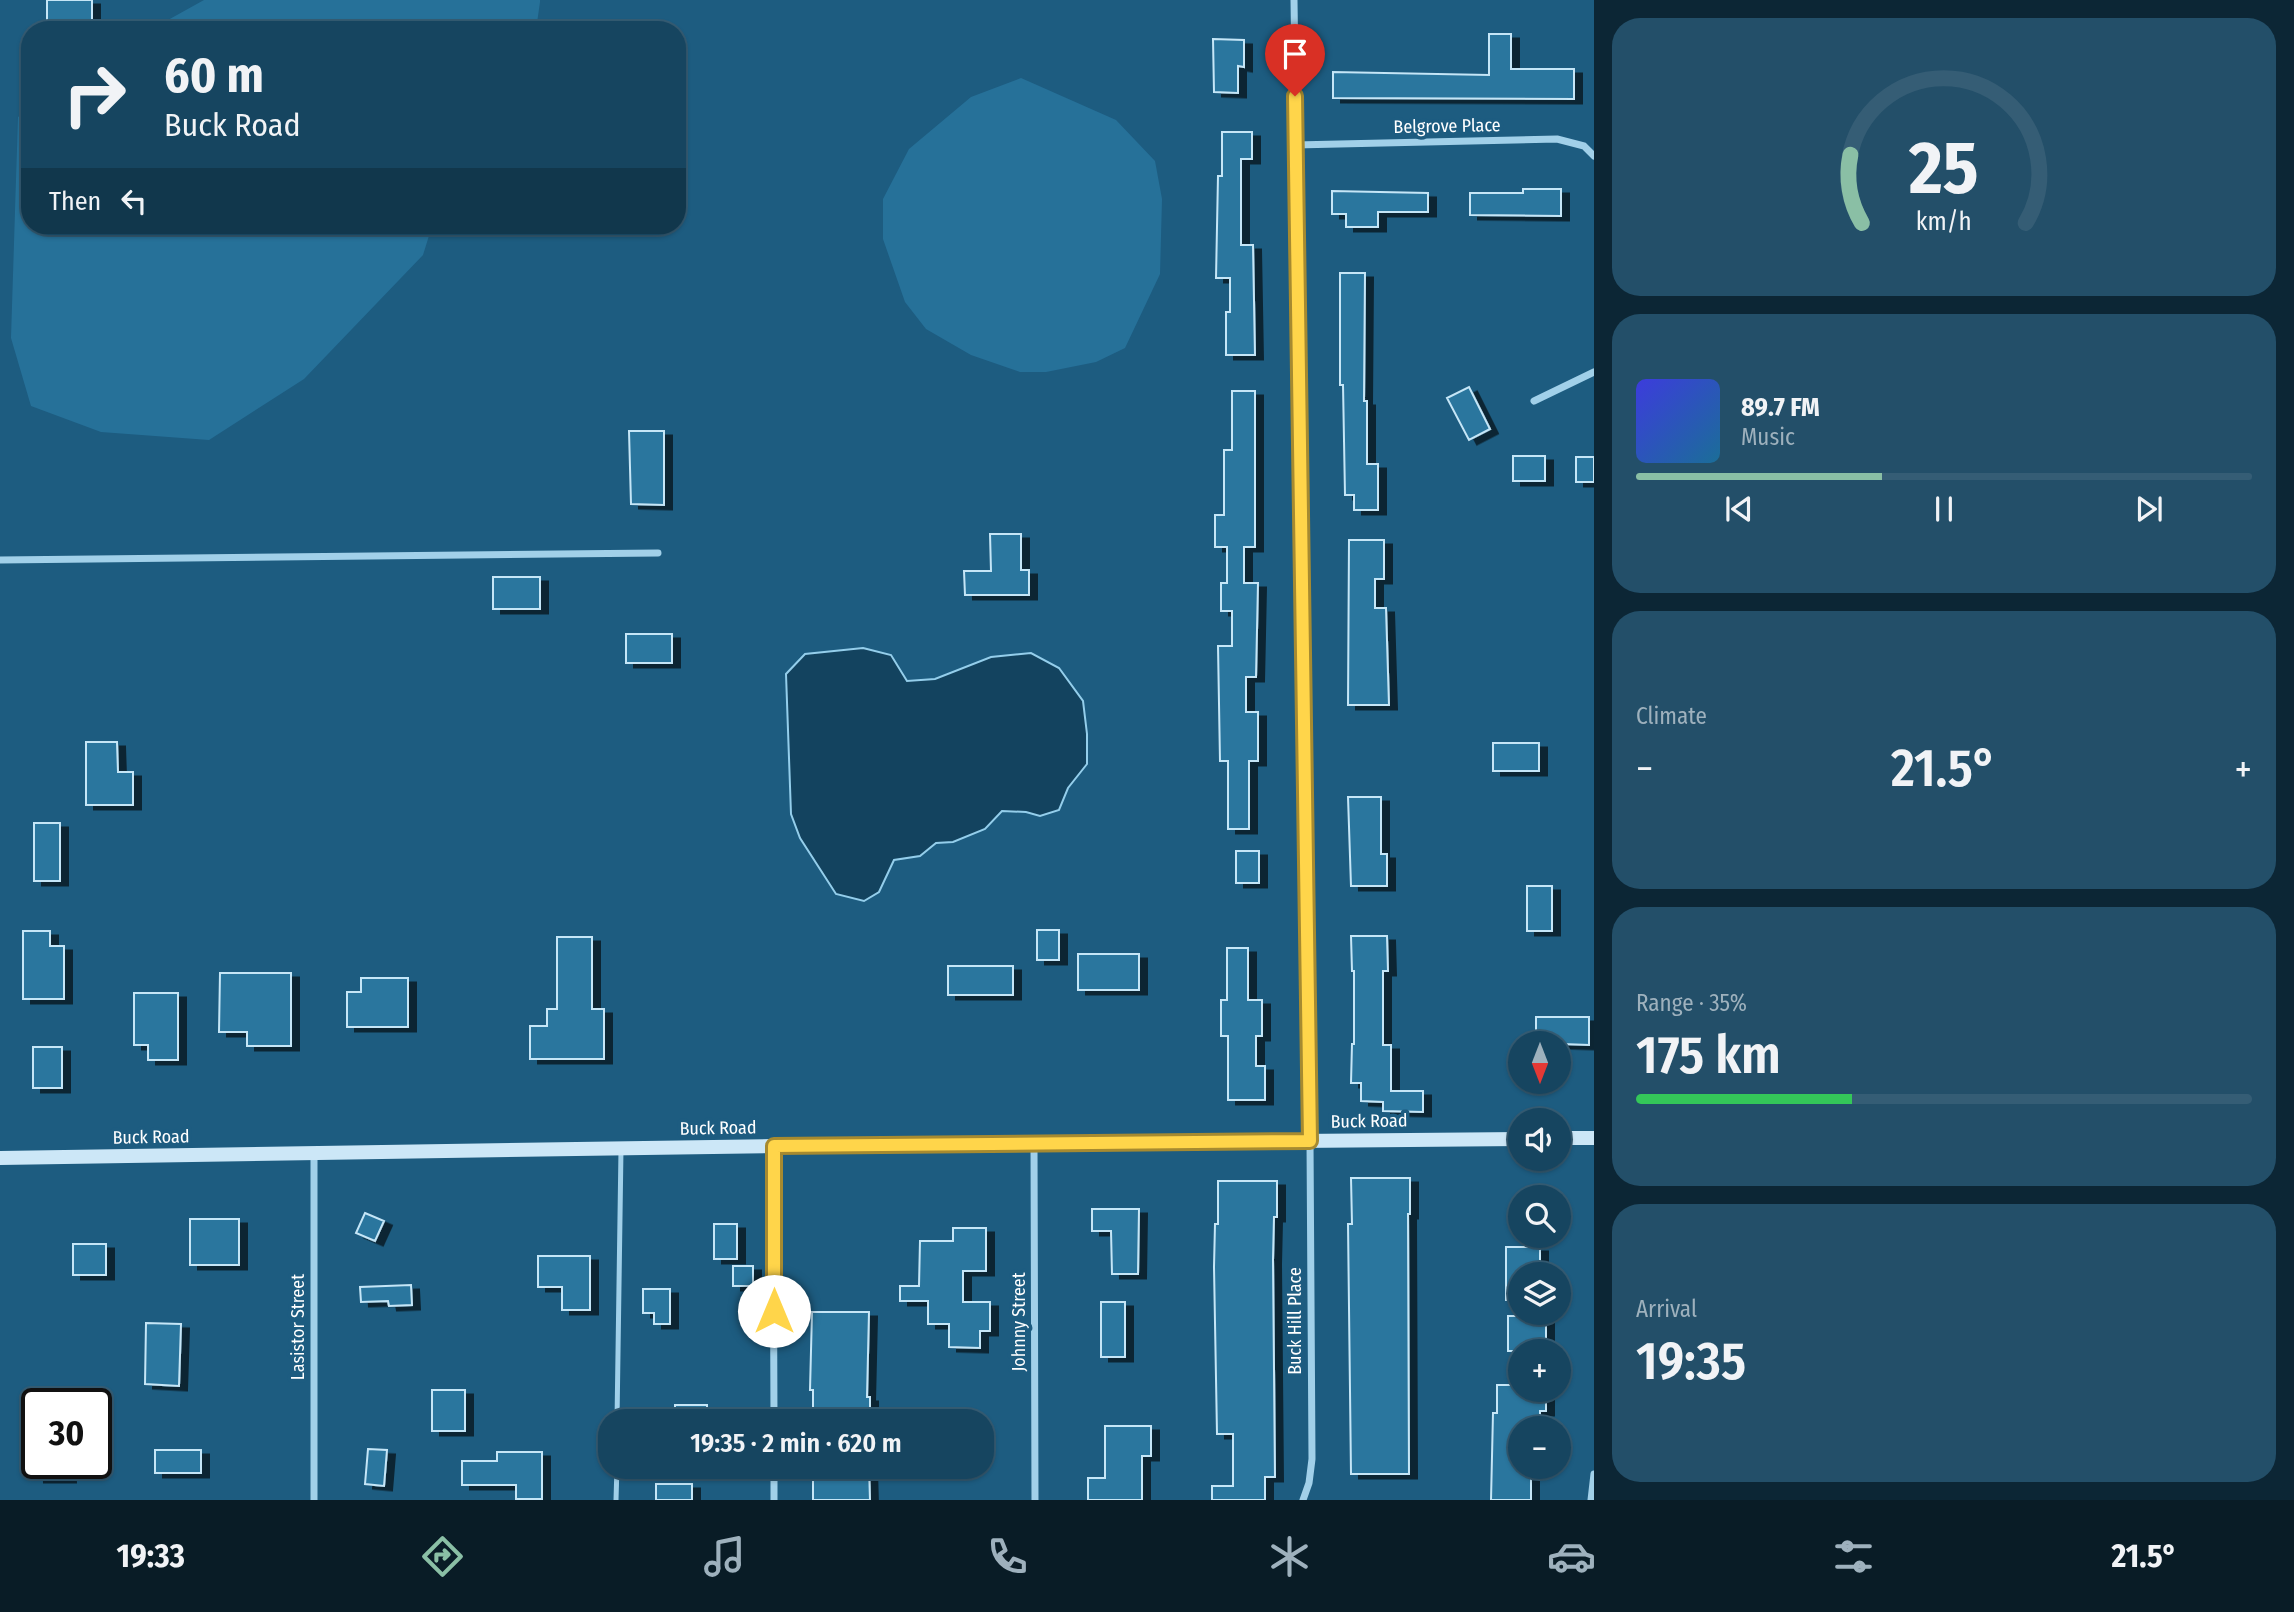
<!DOCTYPE html>
<html lang="en">
<head>
<meta charset="utf-8">
<style>
	:root { --surface:#164560; --page:#234f69; --text:#f1f3f6; --muted:#9eb1bd; --line:#355d75; --accent:#8abfa5 }
	body { margin:0; font-family:"Fira Sans Condensed",sans-serif; background:var(--page); color:var(--text); height:100vh; display:flex; flex-direction:column; font-size:26px; white-space:nowrap }
	* { box-sizing:border-box; margin:0 }
	p { font-size:23px; color:var(--muted) }
	.icon { flex:none; width:38px; height:38px; fill:none; stroke:currentColor; stroke-width:2; stroke-linecap:round; stroke-linejoin:round }
	.map { position:relative; flex:1; overflow:hidden }
	.drawer { display:flex; flex-direction:column; gap:18px; padding:18px; background:#0c2635; width:700px }
	.drawer>* { flex:none }
	.guide { position:absolute; left:21px; top:21px; width:665px; height:214px; border-radius:28px; box-shadow:0 2px 5px #0004,0 0 0 2px var(--line); background:#164560; color:var(--text); overflow:hidden }
	.needle { width:46px; rotate:180deg }
	.controls { position:absolute; left:1508px; top:1031px; display:grid; gap:14px }
	.controls a { display:grid; place-items:center; width:63px; height:63px; border-radius:50%; background:var(--surface); box-shadow:0 2px 5px #0004,0 0 0 2px var(--line); font-size:35px }
	.speed { position:absolute; left:21px; top:1388px; display:flex; gap:14px; font-size:35px; font-weight:700; text-align:center }
	.speed>* { display:grid; place-content:center; width:91px; height:91px; border-radius:50%; background:var(--surface); box-shadow:0 2px 5px #0004,0 0 0 2px var(--line); line-height:1 }
	.speed .limit { border:4px solid #111; border-radius:10px; background:#fff; color:#111 }
	.pin { position:absolute; display:grid; place-items:center; width:60px; height:60px; color:#fff; margin:-72px -30px; border-radius:50% 50% 50% 0; rotate:-45deg; box-shadow:0 0 7px #0007 }
	.pin .icon { rotate:45deg }
	.me { position:absolute; width:77px; margin:-38px; rotate:0deg; stroke-linejoin:round; filter:drop-shadow(0 0 5px #0008) }
	.turn { display:flex; align-items:center; gap:24px; height:147px; padding:0 28px; font-size:32px }
	.turn .icon { width:91px; height:91px; stroke-width:2.5 }
	.turn b { display:block; font-size:49px; line-height:60px }
	.then { display:flex; align-items:center; height:66px; padding:0 28px; background:#0003; gap:14px; font-size:26px }
	.big { font-size:52px; font-weight:600; line-height:1.1 }
	.drawer .widget { flex:1; display:flex; flex-direction:column; justify-content:center; gap:10px; min-width:0; padding:0 24px; border-radius:28px; background:var(--page) }
	.drawer .dial { align-items:center; gap:0 }
	.dial svg { height:182px; overflow:visible; fill:none; stroke:var(--line); stroke-width:7; stroke-linecap:round; text-anchor:middle }
	.dial text { fill:var(--text); stroke:none }
	.song { display:flex; align-items:center; gap:21px }
	.cover { width:84px; height:84px; border-radius:10px; background:linear-gradient(135deg,hsl(240 70% 55%),hsl(200 70% 35%)) }
	.played { height:7px; border-radius:4px; background:linear-gradient(90deg,var(--accent) 40%,var(--line) 40%) }
	.keys { display:flex; justify-content:space-around; direction:ltr }
	.heat { display:flex; justify-content:space-between; align-items:center; font-size:38px; direction:ltr }
	.charge { height:10px; border-radius:5px; background:linear-gradient(90deg,#34c759 35%,var(--line) 0) }
	.trip { position:absolute; left:598px; top:1409px; width:396px; height:70px; border-radius:28px; background:var(--surface); box-shadow:0 2px 5px #0004,0 0 0 2px var(--line); font-weight:600; line-height:70px; text-align:center }
	.tabs { display:flex; height:112px; justify-content:space-around; align-items:center; background:#091c26; color:var(--muted) }
	.tabs .icon { width:49px; height:49px }
	.tabs .current { color:var(--accent) }
	.tabs b { font-size:32px; color:var(--text) }
	main { display:flex; flex:1; min-height:0 }
	.map>svg:first-child { display:block }
</style>
</head>
<body>
<main>
<div class="map">
<svg width="1594" height="1500" viewBox="0 0 1594 1500">
	<defs>
		<filter id="shadow"><feDropShadow dx="8" dy="4.5" stdDeviation="0" flood-color="#0009"/></filter>
	</defs>
	<rect width="100%" height="100%" fill="#1d5c80"/>
	<path fill="#267199" d="M 204,0 L 540,0 L 540,2 L 536,30 L 150,30 Z
		M 1021,78 L 1116,120 L 1155,161 L 1162,199 L 1160,274 L 1125,348 L 1096,362 L 1046,372 L 1020,372 L 971,355 L 926,329 L 905,302 L 883,239 L 883,199 L 909,149 L 971,97 Z
		M 30,109 L 30,226 L 432,226 L 423,255 L 304,379 L 209,440 L 101,432 L 31,406 L 11,338 L 18,117 Z"/>
	<path fill="#13435f" stroke="#94ceeb" stroke-width="2" d="M 863,648 L 891,655 L 907,681 L 935,679 L 991,657 L 1031,653 L 1059,668 L 1083,701 L 1087,734 L 1087,764 L 1068,788 L 1059,810 L 1040,816 L 1026,812 L 1002,811 L 985,829 L 953,842 L 936,843 L 920,856 L 894,860 L 879,892 L 864,901 L 836,894 L 800,838 L 791,814 L 786,674 L 805,654 Z"/>
	<path fill="#2c769e" stroke="#c5e6f7" stroke-width="2" filter="url(#shadow)" d="M 47,0 L 92,0 L 92,23 L 47,23 Z
		M 1489,34 L 1511,34 L 1511,69 L 1574,69 L 1574,99 L 1333,98 L 1333,72 L 1489,75 Z
		M 1213,39 L 1244,40 L 1244,67 L 1238,66 L 1238,93 L 1214,92 Z
		M 1222,132 L 1252,132 L 1252,159 L 1241,159 L 1241,245 L 1253,245 L 1255,355 L 1226,355 L 1226,312 L 1230,312 L 1230,278 L 1216,278 L 1218,176 L 1222,176 Z
		M 1523,189 L 1561,189 L 1561,216 L 1470,215 L 1470,193 L 1523,193 Z
		M 1332,191 L 1428,193 L 1428,212 L 1378,212 L 1378,227 L 1346,227 L 1346,214 L 1332,214 Z
		M 1340,273 L 1365,273 L 1364,401 L 1367,401 L 1367,464 L 1378,464 L 1378,510 L 1354,510 L 1354,495 L 1345,495 L 1343,385 L 1340,385 Z
		M 1469,387 L 1490,429 L 1469,440 L 1447,398 Z
		M 1232,391 L 1255,391 L 1255,547 L 1244,547 L 1244,583 L 1258,583 L 1256,677 L 1246,677 L 1246,712 L 1258,712 L 1258,761 L 1249,761 L 1249,829 L 1228,829 L 1228,761 L 1220,761 L 1218,646 L 1232,646 L 1232,611 L 1221,611 L 1221,583 L 1227,583 L 1227,547 L 1215,547 L 1215,515 L 1224,515 L 1224,450 L 1232,450 Z
		M 629,431 L 664,431 L 664,505 L 631,504 Z
		M 1513,456 L 1545,456 L 1545,481 L 1513,481 Z
		M 1576,457 L 1594,457 L 1594,482 L 1576,482 Z
		M 990,534 L 1021,534 L 1021,570 L 1029,570 L 1029,595 L 965,595 L 964,571 L 991,571 Z
		M 1349,540 L 1384,540 L 1384,579 L 1375,579 L 1375,608 L 1386,608 L 1389,705 L 1348,705 Z
		M 493,577 L 540,577 L 540,609 L 493,609 Z
		M 626,634 L 672,634 L 672,663 L 626,663 Z
		M 86,742 L 117,742 L 118,772 L 133,772 L 133,805 L 86,805 Z
		M 1493,743 L 1539,743 L 1539,771 L 1493,771 Z
		M 1348,797 L 1381,797 L 1381,854 L 1387,854 L 1387,886 L 1351,886 Z
		M 34,823 L 60,823 L 60,881 L 34,881 Z
		M 1236,851 L 1259,851 L 1259,883 L 1236,883 Z
		M 1527,886 L 1552,886 L 1552,931 L 1527,931 Z
		M 1037,930 L 1059,930 L 1059,960 L 1037,960 Z
		M 23,931 L 50,931 L 50,946 L 64,946 L 64,999 L 23,999 Z
		M 1351,936 L 1387,936 L 1388,971 L 1383,971 L 1383,1045 L 1391,1045 L 1391,1091 L 1423,1091 L 1423,1112 L 1383,1111 L 1383,1102 L 1361,1101 L 1361,1083 L 1351,1083 L 1352,1044 L 1354,1044 L 1354,971 L 1352,971 Z
		M 557,937 L 592,937 L 592,1009 L 604,1009 L 604,1059 L 530,1059 L 530,1026 L 547,1026 L 547,1009 L 557,1009 Z
		M 1227,948 L 1248,948 L 1248,1000 L 1262,1000 L 1262,1036 L 1256,1036 L 1256,1066 L 1265,1066 L 1265,1100 L 1228,1100 L 1228,1036 L 1221,1036 L 1221,1000 L 1227,1000 Z
		M 1078,954 L 1139,954 L 1139,990 L 1078,990 Z
		M 948,966 L 1013,966 L 1013,995 L 948,995 Z
		M 220,973 L 291,973 L 291,1046 L 247,1046 L 247,1032 L 219,1032 Z
		M 361,978 L 408,978 L 408,1027 L 347,1027 L 347,992 L 361,992 Z
		M 134,993 L 178,993 L 178,1060 L 148,1060 L 148,1045 L 134,1045 Z
		M 1536,1017 L 1589,1017 L 1589,1045 L 1536,1043 Z
		M 33,1047 L 62,1047 L 62,1088 L 33,1088 Z
		M 1351,1178 L 1410,1178 L 1410,1214 L 1408,1214 L 1409,1474 L 1351,1474 L 1348,1224 L 1352,1224 Z
		M 1218,1181 L 1277,1181 L 1277,1217 L 1274,1217 L 1273,1260 L 1275,1477 L 1265,1477 L 1265,1500 L 1212,1500 L 1212,1486 L 1233,1486 L 1233,1434 L 1217,1434 L 1214,1267 L 1215,1224 L 1218,1224 Z
		M 1092,1209 L 1139,1209 L 1138,1274 L 1112,1274 L 1111,1231 L 1092,1231 Z
		M 365,1213 L 384,1221 L 375,1241 L 356,1233 Z
		M 190,1219 L 239,1219 L 239,1265 L 190,1265 Z
		M 714,1224 L 737,1224 L 737,1259 L 714,1259 Z
		M 953,1228 L 986,1228 L 986,1271 L 963,1271 L 963,1302 L 990,1302 L 990,1331 L 980,1331 L 980,1348 L 949,1347 L 949,1324 L 928,1324 L 928,1301 L 900,1301 L 900,1286 L 919,1286 L 920,1241 L 953,1241 Z
		M 73,1244 L 106,1244 L 106,1275 L 73,1275 Z
		M 1506,1247 L 1540,1247 L 1540,1274 L 1521,1274 L 1521,1300 L 1506,1300 Z
		M 538,1256 L 590,1256 L 590,1310 L 562,1310 L 562,1287 L 538,1287 Z
		M 733,1266 L 753,1266 L 753,1286 L 733,1286 Z
		M 411,1285 L 412,1305 L 389,1306 L 388,1301 L 361,1302 L 360,1287 Z
		M 643,1289 L 670,1289 L 670,1324 L 654,1324 L 654,1313 L 643,1313 Z
		M 1101,1302 L 1125,1302 L 1125,1357 L 1101,1357 Z
		M 812,1312 L 869,1312 L 867,1397 L 870,1397 L 870,1421 L 813,1421 L 813,1390 L 810,1390 Z
		M 1508,1316 L 1546,1316 L 1546,1351 L 1508,1351 Z
		M 146,1323 L 181,1324 L 179,1386 L 145,1384 Z
		M 1497,1385 L 1521,1385 L 1521,1390 L 1546,1390 L 1546,1411 L 1540,1411 L 1540,1428 L 1521,1428 L 1521,1466 L 1531,1466 L 1531,1500 L 1491,1500 L 1493,1413 L 1497,1413 Z
		M 432,1390 L 465,1390 L 465,1431 L 432,1431 Z
		M 675,1405 L 707,1405 L 707,1421 L 675,1421 Z
		M 1105,1426 L 1151,1426 L 1151,1456 L 1142,1456 L 1142,1500 L 1088,1500 L 1088,1478 L 1105,1478 Z
		M 368,1449 L 387,1450 L 384,1486 L 365,1484 Z
		M 155,1450 L 201,1450 L 201,1473 L 155,1473 Z
		M 497,1452 L 542,1452 L 542,1499 L 516,1499 L 516,1485 L 462,1485 L 462,1461 L 497,1461 Z
		M 35,1463 L 67,1463 L 68,1478 L 36,1478 Z
		M 813,1466 L 869,1466 L 870,1500 L 813,1500 Z
		M 656,1484 L 692,1484 L 692,1500 L 656,1500 Z"/>
	<g fill="none" stroke-linecap="round" stroke-linejoin="round">
		<path stroke="#a1d0e9" stroke-width="5" d="M 617,1421 L 621,1149
			M 616,1500 L 617,1466"/>
		<path stroke="#a1d0e9" stroke-width="7" d="M 1294,0 L 1310,1141 L 1312,1459 L 1309,1483 L 1303,1500
			M 1295,145 L 1557,139 L 1584,146 L 1594,156
			M 1534,401 L 1594,372
			M 0,560 L 658,553
			M 1034,1144 L 1035,1500
			M 773,1146 L 774,1421
			M 774,1466 L 774,1500
			M 314,1500 L 314,1154
			M 1591,1500 L 1594,1474"/>
		<path stroke="#cce7f7" stroke-width="14" d="M 1559,1138 L 1594,1138
			M 0,1158 L 773,1146 L 1521,1139"/>
	</g>
	<g fill="none" stroke-linecap="round" stroke-linejoin="round">
		<defs>
			<path id="route" d="M 774,1311 L 774,1146 L 1310,1141 L 1295,96"/>
		</defs>
		<use href="#route" stroke="#a68a30" stroke-width="18"/>
		<use href="#route" stroke="#ffd54a" stroke-width="12"/>
	</g>
	<g text-anchor="middle" stroke-width="7" stroke-linejoin="round" paint-order="stroke">
		<g font-size="18" fill="#fff" stroke="#1d5c80">
			<text transform="translate(1447 126) rotate(-1)" y="6">Belgrove Place</text>
			<text transform="translate(1369 1121) rotate(-1)" y="6">Buck Road</text>
			<text transform="translate(718 1128) rotate(-1)" y="6">Buck Road</text>
			<text transform="translate(151 1137) rotate(-1)" y="6">Buck Road</text>
			<text transform="translate(1295 1321) rotate(-90)" y="6">Buck Hill Place</text>
			<text transform="translate(1019 1322) rotate(-90)" y="6">Johnny Street</text>
			<text transform="translate(298 1327) rotate(-90)" y="6">Lasistor Street</text>
		</g>
	</g>
</svg>
<div class="controls">
<a><svg class="needle" viewBox="-14 -14 28 28"><path d="M0-13l5 13h-10z" fill="#e53935"/><path d="M0 13l5-13h-10z" fill="#9eb1bd"/></svg></a>
<a><svg class="icon" aria-label="sound" viewBox="0 0 24 24"><path d="M4 9h4l5-4v14l-5-4H4zM17 9q2 3 0 6"/></svg></a>
<a><svg class="icon" aria-label="search" viewBox="0 0 24 24"><circle cx="10" cy="10" r="6"/><path d="M15 15l6 6"/></svg></a>
<a><svg class="icon" aria-label="layers" viewBox="0 0 24 24"><path d="M12 4l9 5-9 5-9-5zM3 14l9 5 9-5"/></svg></a>
<a>+</a>
<a>−</a>
</div>
<div class="speed"><div class="limit">30</div></div>
<div class="pin" style="left:1295px;top:96px;background:#d93025"><svg class="icon" aria-label="arrive" viewBox="0 0 24 24"><path d="M6 21V4h12l-3 4 3 4H6"/></svg></div>
<svg class="me" style="left:774px;top:1311px" viewBox="-20 -20 40 40"><circle r="19" fill="#fff"/><path d="M0-13L10 11 0 6-10 11z" fill="#ffd54a"/></svg>
<div class="trip">19:35 · 2 min · 620 m</div>
<div class="guide">
<div class="turn"><svg class="icon" aria-label="right" viewBox="0 0 24 24"><path d="M7 20v-9h11M14 6l5 5-5 5"/></svg><div><b>60 m</b>Buck Road</div></div>
<div class="then">Then<svg class="icon" aria-label="left" viewBox="0 0 24 24"><path d="M17 20v-9H6M10 6l-5 5 5 5"/></svg></div>
</div>
</div>
<section class="drawer">
<div class="widget dial"><svg viewBox="0 0 100 80">
<path d="M14 69A42 42 0 1 1 86 69"/>
<path d="M14 69A42 42 0 0 1 9 39" stroke="#8abfa5"/>
<text x="50" y="56" font-size="32" font-weight="700">25</text>
<text x="50" y="72" font-size="11">km/h</text>
</svg></div>
<div class="widget">
<div class="song"><i class="cover"></i><div><b>89.7 FM</b><p>Music</p></div></div>
<div class="played"></div>
<div class="keys"><svg class="icon" aria-label="previous" viewBox="0 0 24 24"><path d="M18 5L8 12l10 7zM5 5v14"/></svg><svg class="icon" aria-label="pause" viewBox="0 0 24 24"><path d="M8 5v14M16 5v14"/></svg><svg class="icon" aria-label="next" viewBox="0 0 24 24"><path d="M6 5l10 7-10 7zM19 5v14"/></svg></div>
</div>
<div class="widget"><p>Climate</p>
<div class="heat"><a>−</a><b class="big">21.5°</b><a>+</a></div>
</div>
<div class="widget"><p>Range · 35%</p><b class="big">175 km</b><div class="charge"></div></div>
<div class="widget"><p>Arrival</p><b class="big">19:35</b></div>
</section>
</main>
<nav class="tabs">
<b>19:33</b>
<svg class="icon current" aria-label="directions" viewBox="0 0 24 24"><path d="M12 3l9 9-9 9-9-9zM9 14v-3h6M13 9l2 2-2 2"/></svg>
<svg class="icon" aria-label="music" viewBox="0 0 24 24"><path d="M9 18V5l10-2v13"/><circle cx="6" cy="18" r="3"/><circle cx="16" cy="16" r="3"/></svg>
<svg class="icon" aria-label="phone" viewBox="0 0 24 24"><path d="M5 4h4l2 5-3 2q2 4 5 5l2-3 5 2v4C11 20 4 13 5 4z"/></svg>
<svg class="icon" aria-label="climate" viewBox="0 0 24 24"><path d="M12 3v18M4 7l16 10M4 17L20 7"/></svg>
<svg class="icon" aria-label="car" viewBox="0 0 24 24"><path d="M5 17H2v-5l4-1 3-4h7l3 4 3 1v5h-3M9 17h6M6 11h13"/><circle cx="7" cy="17" r="2"/><circle cx="17" cy="17" r="2"/></svg>
<svg class="icon" aria-label="filters" viewBox="0 0 24 24"><path d="M4 7h16M4 17h16"/><circle cx="9" cy="7" r="2"/><circle cx="15" cy="17" r="2"/></svg>
<b>21.5°</b>
</nav>
</body>
</html>
